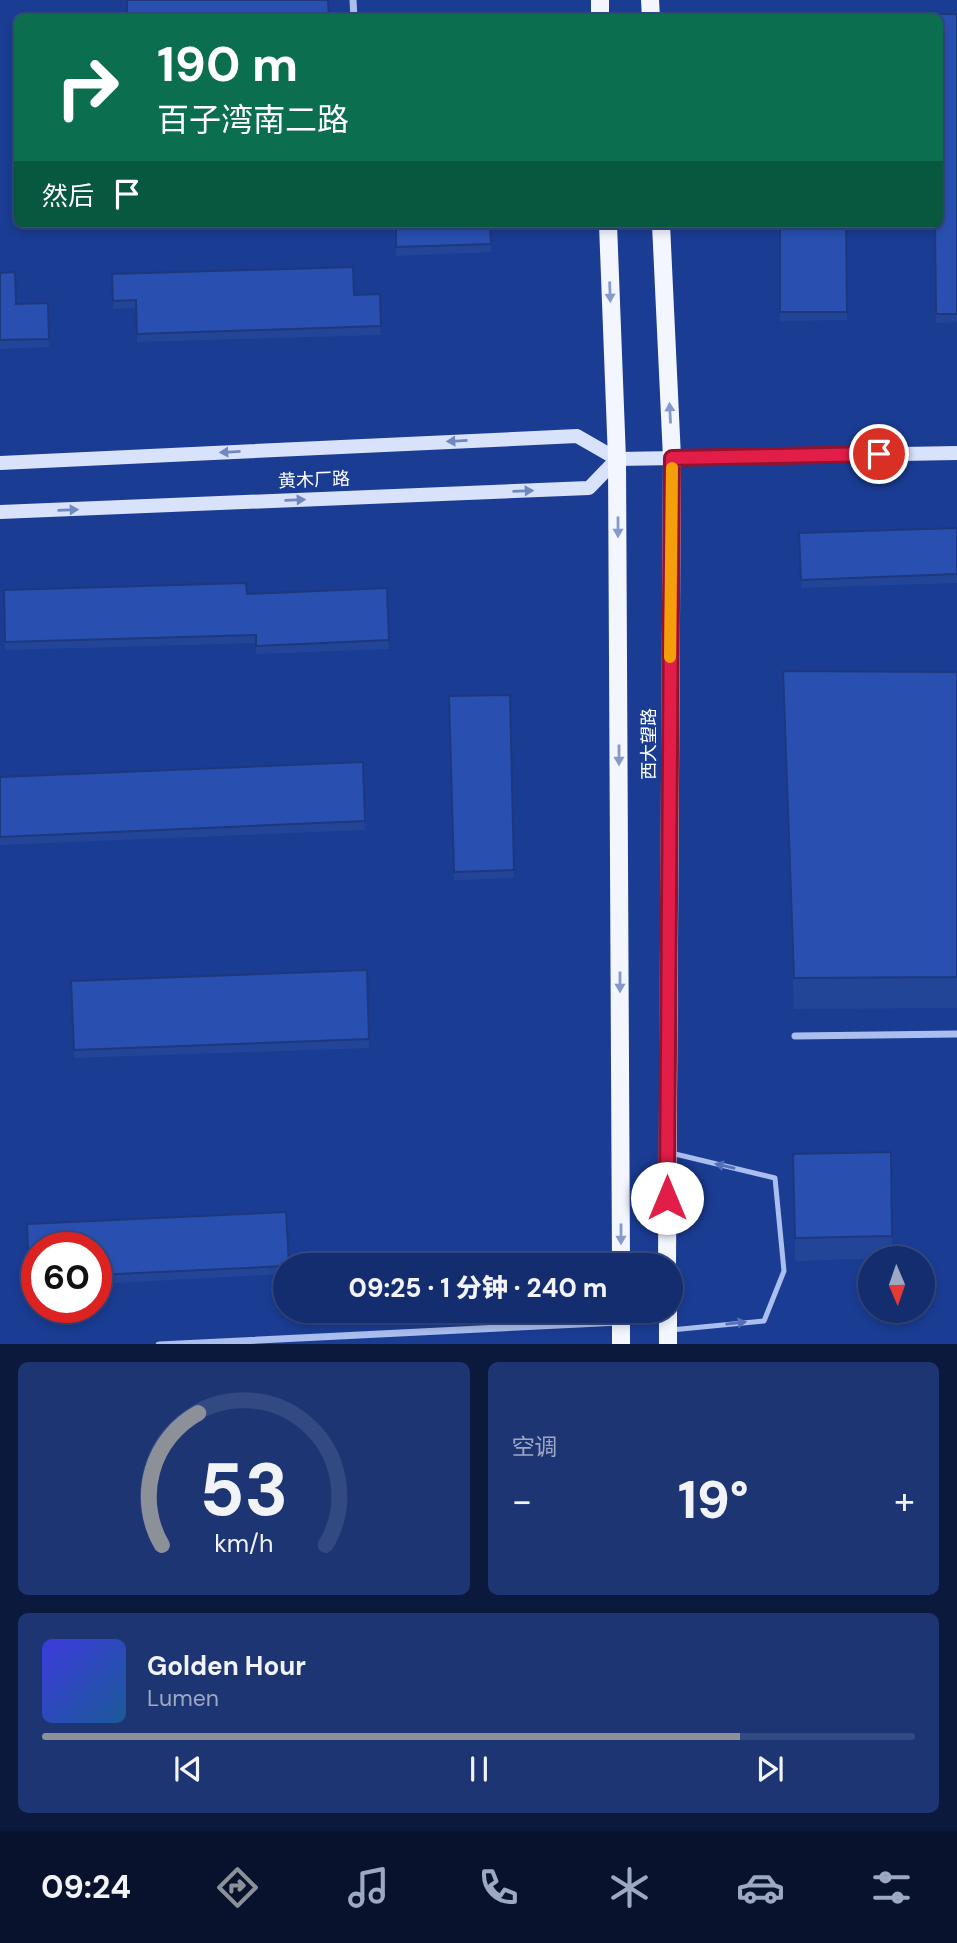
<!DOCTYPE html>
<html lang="zh">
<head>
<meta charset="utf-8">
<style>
	:root { --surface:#142d6e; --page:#1d3573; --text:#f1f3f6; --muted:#9da8c2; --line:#334981; --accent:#8c9099 }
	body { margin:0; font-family:"DM Sans","Noto Sans SC",sans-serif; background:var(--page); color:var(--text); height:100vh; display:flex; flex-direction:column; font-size:26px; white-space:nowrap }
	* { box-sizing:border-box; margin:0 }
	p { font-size:23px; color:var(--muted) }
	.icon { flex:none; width:38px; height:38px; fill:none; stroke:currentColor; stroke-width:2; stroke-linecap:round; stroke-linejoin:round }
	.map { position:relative; height:1344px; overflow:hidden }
	.panel { display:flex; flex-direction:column; gap:18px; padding:18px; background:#0b193c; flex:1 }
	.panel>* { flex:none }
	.banner { position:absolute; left:14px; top:14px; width:929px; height:214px; border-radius:10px; box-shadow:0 4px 10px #0003,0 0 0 2px var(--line); background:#0b6e4f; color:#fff; overflow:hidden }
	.needle { width:46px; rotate:178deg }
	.controls { position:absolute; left:858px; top:1246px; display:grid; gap:14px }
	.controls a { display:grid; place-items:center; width:77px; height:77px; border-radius:50%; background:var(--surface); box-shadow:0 4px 10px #0003,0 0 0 2px var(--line); font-size:35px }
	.speed { position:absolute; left:21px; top:1232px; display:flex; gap:14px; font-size:35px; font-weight:700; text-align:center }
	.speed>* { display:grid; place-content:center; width:91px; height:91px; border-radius:50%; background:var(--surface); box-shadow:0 4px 10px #0003,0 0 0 2px var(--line); line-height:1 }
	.speed .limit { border:10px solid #d22; background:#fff; color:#111 }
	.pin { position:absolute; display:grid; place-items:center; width:60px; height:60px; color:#fff; margin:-30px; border:4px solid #fff; border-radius:50%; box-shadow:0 2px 7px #0007 }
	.me { position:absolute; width:77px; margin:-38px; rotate:0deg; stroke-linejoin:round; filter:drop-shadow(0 0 5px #0008) }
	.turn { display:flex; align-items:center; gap:24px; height:147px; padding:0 28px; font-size:32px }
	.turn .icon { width:91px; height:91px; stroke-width:2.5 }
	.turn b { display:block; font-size:49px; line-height:60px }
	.then { display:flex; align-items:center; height:66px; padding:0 28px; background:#0003; gap:14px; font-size:26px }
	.big { font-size:52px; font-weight:800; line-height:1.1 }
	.panel .widget { flex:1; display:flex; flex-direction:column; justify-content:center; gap:10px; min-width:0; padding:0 24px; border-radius:10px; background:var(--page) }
	.panel .dial { align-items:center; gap:0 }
	.dial svg { height:182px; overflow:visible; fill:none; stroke:var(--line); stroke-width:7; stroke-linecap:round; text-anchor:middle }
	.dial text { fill:var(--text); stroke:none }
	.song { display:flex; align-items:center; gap:21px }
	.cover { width:84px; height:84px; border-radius:10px; background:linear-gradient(135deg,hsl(240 70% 55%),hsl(210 70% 35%)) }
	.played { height:7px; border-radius:4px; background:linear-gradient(90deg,var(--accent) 80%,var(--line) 80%) }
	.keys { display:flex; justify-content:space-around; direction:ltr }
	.heat { display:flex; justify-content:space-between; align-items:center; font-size:38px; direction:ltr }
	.panel .tiles { flex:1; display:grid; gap:18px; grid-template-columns:1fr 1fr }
	.widget:last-child { grid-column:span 2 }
	.trip { position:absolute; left:273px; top:1253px; width:410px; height:70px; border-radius:35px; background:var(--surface); box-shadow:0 4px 10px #0003,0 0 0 2px var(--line); font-weight:800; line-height:70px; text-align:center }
	.dock { display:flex; height:112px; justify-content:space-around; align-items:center; background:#08122c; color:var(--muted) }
	.dock .icon { width:49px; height:49px }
	.dock .active { color:var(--accent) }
	.dock b { font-size:32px; color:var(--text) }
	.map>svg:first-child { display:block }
</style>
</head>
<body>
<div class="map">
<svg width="957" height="1345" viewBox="0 0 957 1345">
	<rect width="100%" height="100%" fill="#1a3c93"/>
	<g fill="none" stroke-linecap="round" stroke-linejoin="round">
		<path stroke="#abbfef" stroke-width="5" d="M 671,1330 L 764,1321 L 784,1271 L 775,1178 L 671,1153"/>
		<path stroke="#abbfef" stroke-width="7" d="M 353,0 L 354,18
			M 795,1036 L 957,1034
			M 159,1345 L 620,1322"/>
		<path stroke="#d9e2fb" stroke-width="14" d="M 617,459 L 957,453
			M 0,463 L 577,436 L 617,459
			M 0,512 L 589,488 L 617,459"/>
		<path stroke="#f3f6ff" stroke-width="18" d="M 650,0 L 651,18
			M 600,18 L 600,0
			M 608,224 L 617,459 L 621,1265
			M 661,224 L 672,458 L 667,1265
			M 621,1311 L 621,1345
			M 668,1311 L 668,1345"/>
	</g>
	<path fill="#234598" d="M 957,14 L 957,322 L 936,323 L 935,224 Z
		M 395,224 L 490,224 L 491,252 L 396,256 Z
		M 780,224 L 846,224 L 847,320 L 780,321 Z
		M 0,273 L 16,304 L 48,303 L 49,347 L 0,349 Z
		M 112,274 L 354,295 L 380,294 L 381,335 L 137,342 L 136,308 L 113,309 Z
		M 957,528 L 957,583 L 801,588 L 799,533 Z
		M 387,588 L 389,649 L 256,654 L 256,643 L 5,650 L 4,590 L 247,594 Z
		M 783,671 L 957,672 L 957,1008 L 794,1009 L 783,701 Z
		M 510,695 L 514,878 L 454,880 L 449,696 Z
		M 363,762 L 365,830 L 0,845 L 0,777 Z
		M 367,970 L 369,1048 L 74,1058 L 71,981 Z
		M 891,1152 L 892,1258 L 795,1261 L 793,1154 Z
		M 27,1224 L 285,1265 L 285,1274 L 96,1284 L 96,1248 L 37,1248 L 37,1286 L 29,1287 Z"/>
	<path fill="#2950b1" stroke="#1d387c" stroke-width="2" d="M 127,0 L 328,0 L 329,18 L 127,18 Z
		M 933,14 L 957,14 L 957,314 L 936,314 L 935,224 L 940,224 L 940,18 L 933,18 Z
		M 396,224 L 490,224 L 491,244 L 396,247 Z
		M 780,224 L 846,224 L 847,312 L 780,312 Z
		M 353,267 L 354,295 L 380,294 L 381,326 L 137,334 L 136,300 L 113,301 L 112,274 Z
		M 15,272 L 16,304 L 48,303 L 49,339 L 0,340 L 0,273 Z
		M 957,528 L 957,574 L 801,580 L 799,533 Z
		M 246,583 L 247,594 L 387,588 L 389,640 L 256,646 L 256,635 L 5,642 L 4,590 Z
		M 783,671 L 957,672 L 957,977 L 794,978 Z
		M 510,695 L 514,870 L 454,872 L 449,696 Z
		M 363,762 L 365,821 L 0,837 L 0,777 Z
		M 367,970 L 369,1039 L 74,1050 L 71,981 Z
		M 891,1152 L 892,1236 L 795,1238 L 793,1154 Z
		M 286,1212 L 289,1265 L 285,1265 L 285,1266 L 96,1275 L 96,1248 L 37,1248 L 37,1278 L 29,1279 L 27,1224 Z"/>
	<defs><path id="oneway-solid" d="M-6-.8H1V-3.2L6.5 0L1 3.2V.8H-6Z" transform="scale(1.75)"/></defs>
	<g fill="#8699c9">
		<use href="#oneway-solid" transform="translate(610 292) rotate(88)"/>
		<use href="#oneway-solid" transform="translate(670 413) rotate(-93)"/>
		<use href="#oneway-solid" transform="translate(618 527) rotate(90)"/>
		<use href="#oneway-solid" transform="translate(619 755) rotate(90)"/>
		<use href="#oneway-solid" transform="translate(620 982) rotate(90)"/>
		<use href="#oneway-solid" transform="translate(621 1234) rotate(90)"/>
	</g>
	<g fill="#7087c2">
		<use href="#oneway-solid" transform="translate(457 441) rotate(177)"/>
		<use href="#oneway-solid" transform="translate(230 452) rotate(177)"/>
		<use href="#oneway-solid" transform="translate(523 491) rotate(-2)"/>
		<use href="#oneway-solid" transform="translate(295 500) rotate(-2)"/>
		<use href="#oneway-solid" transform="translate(68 510) rotate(-2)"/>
	</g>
	<g fill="#5470b8">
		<use href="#oneway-solid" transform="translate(725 1166) rotate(-167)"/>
		<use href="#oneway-solid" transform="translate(736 1323) rotate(-6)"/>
	</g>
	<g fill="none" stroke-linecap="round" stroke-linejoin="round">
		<defs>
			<path id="route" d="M 667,1198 L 672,458 L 879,454"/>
		</defs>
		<use href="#route" stroke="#92132f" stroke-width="18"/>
		<use href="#route" stroke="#e11d48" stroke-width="12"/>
		<path stroke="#f59e0b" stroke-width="12" d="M 670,657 L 672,468"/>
	</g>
	<g text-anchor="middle" stroke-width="7" stroke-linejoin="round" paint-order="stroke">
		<g font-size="18" fill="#fff" stroke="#1a3c93">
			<text transform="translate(314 480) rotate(-2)" y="6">黄木厂路</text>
			<text transform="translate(649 744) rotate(-90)" y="6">西大望路</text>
		</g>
	</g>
</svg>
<div class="controls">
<a><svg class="needle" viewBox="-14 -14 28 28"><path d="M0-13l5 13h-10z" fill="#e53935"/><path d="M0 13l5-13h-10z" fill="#9da8c2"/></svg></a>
</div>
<div class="speed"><div class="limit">60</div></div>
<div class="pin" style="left:879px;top:454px;background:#d93025"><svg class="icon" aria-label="arrive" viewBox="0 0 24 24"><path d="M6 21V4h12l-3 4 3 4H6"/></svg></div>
<svg class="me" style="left:667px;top:1198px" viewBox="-20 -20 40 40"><circle r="19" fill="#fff"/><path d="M0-13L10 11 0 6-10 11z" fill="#e11d48"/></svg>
<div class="trip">09:25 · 1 分钟 · 240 m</div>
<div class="banner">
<div class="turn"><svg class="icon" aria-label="right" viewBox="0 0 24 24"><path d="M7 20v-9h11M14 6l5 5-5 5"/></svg><div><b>190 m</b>百子湾南二路</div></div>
<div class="then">然后<svg class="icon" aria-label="arrive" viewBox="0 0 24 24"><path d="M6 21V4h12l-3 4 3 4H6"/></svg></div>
</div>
</div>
<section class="panel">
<div class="tiles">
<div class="widget dial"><svg viewBox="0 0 100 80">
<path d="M14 69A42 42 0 1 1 86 69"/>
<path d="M14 69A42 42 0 0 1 30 11" stroke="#8c9099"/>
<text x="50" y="56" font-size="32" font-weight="700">53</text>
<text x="50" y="72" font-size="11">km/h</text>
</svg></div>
<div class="widget"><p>空调</p>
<div class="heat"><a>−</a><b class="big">19°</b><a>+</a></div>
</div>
<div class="widget">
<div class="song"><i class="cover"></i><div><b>Golden Hour</b><p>Lumen</p></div></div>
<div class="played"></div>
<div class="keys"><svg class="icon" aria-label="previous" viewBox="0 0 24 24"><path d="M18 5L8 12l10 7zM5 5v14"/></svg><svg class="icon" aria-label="pause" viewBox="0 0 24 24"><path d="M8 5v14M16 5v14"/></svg><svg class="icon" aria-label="next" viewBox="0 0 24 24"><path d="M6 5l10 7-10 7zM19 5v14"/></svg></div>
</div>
</div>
</section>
<nav class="dock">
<b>09:24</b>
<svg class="icon active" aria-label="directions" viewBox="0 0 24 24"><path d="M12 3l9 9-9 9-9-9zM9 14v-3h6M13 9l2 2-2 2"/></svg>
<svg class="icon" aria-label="music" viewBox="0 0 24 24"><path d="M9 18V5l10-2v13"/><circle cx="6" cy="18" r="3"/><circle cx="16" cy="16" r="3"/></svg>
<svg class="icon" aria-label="phone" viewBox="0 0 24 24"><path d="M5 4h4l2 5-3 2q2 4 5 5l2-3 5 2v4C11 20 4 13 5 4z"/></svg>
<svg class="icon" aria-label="climate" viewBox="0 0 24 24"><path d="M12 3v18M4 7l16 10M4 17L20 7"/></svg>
<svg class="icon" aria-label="car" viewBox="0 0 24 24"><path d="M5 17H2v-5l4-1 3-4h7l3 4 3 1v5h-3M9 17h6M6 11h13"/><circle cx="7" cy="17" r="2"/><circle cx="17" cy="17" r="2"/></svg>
<svg class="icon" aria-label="filters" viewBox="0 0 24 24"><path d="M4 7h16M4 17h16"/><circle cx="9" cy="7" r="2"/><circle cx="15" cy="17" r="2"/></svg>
</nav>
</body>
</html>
